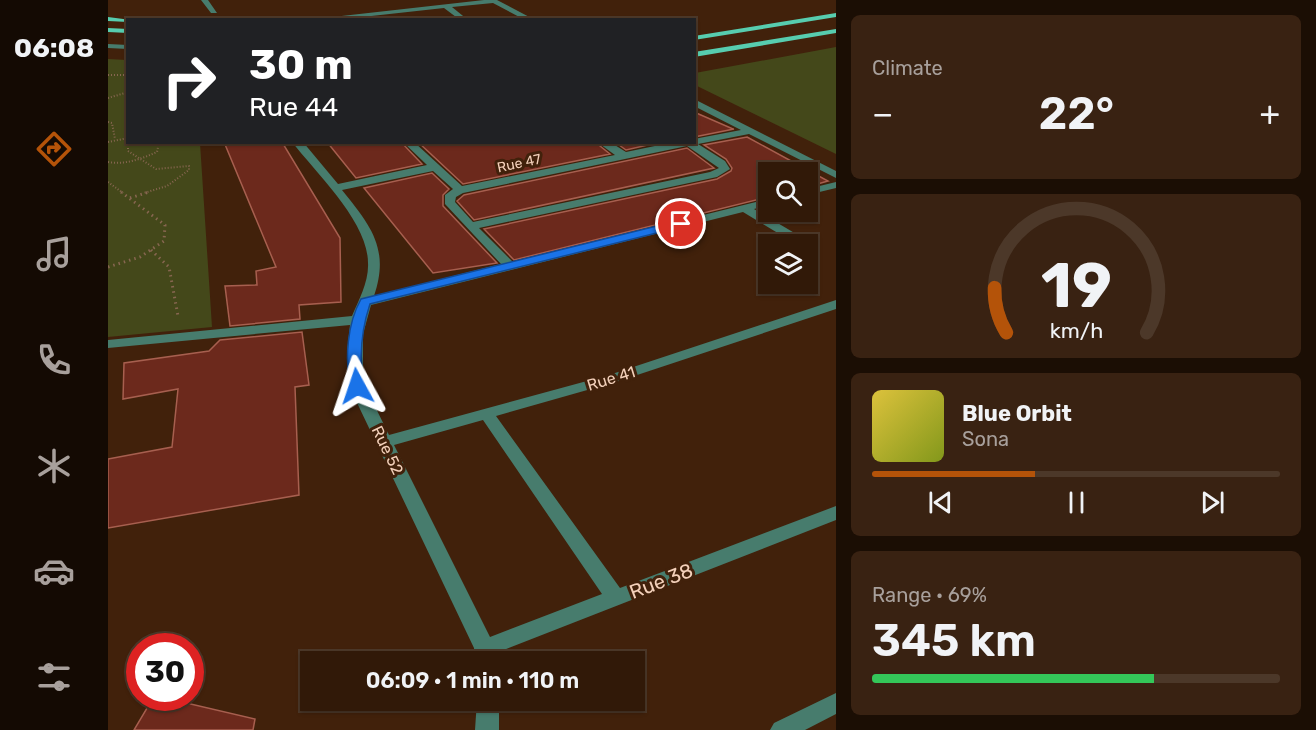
<!DOCTYPE html>
<html lang="en">
<head>
<meta charset="utf-8">
<style>
	:root { --surface:#311908; --page:#392212; --text:#f1f3f6; --muted:#a8a09c; --line:#4c3829; --accent:#b45309 }
	body { margin:0; font-family:Rubik,sans-serif; background:var(--page); color:var(--text); height:100vh; display:flex; flex-direction:column; font-size:22px; white-space:nowrap }
	* { box-sizing:border-box; margin:0 }
	p { font-size:20px; color:var(--muted) }
	.icon { flex:none; width:33px; height:33px; fill:none; stroke:currentColor; stroke-width:2; stroke-linecap:round; stroke-linejoin:round }
	.map { position:relative; flex:1; overflow:hidden }
	.details { display:flex; flex-direction:column; gap:15px; padding:15px; background:#1b0e04; width:480px }
	.details>* { flex:none }
	.guide { position:absolute; left:18px; top:18px; width:570px; height:126px; border-radius:0px; box-shadow:0 2px 4px #0004,0 0 0 2px var(--line); background:#202124; color:#fff; overflow:hidden }
	.tools { position:absolute; left:650px; top:162px; display:grid; gap:12px }
	.tools a { display:grid; place-items:center; width:60px; height:60px; border-radius:0px; background:var(--surface); box-shadow:0 2px 4px #0004,0 0 0 2px var(--line); font-size:30px }
	.speed { position:absolute; left:18px; top:633px; display:flex; gap:12px; font-size:30px; font-weight:700; text-align:center }
	.speed>* { display:grid; place-content:center; width:78px; height:78px; border-radius:50%; background:var(--surface); box-shadow:0 2px 4px #0004,0 0 0 2px var(--line); line-height:1 }
	.speed .limit { border:9px solid #d22; background:#fff; color:#111 }
	.pin { position:absolute; display:grid; place-items:center; width:51px; height:51px; color:#fff; margin:-26px; border:3px solid #fff; border-radius:50%; box-shadow:0 2px 6px #0007 }
	.me { position:absolute; width:66px; margin:-33px; rotate:355deg; stroke-linejoin:round; filter:drop-shadow(0 0 4px #0008) }
	.turn { display:flex; align-items:center; gap:21px; height:126px; padding:0 24px; font-size:27px }
	.turn .icon { width:78px; height:78px; stroke-width:2.5 }
	.turn b { display:block; font-size:42px; line-height:51px }
	.big { font-size:45px; font-weight:600; line-height:1.1 }
	.details .tile { flex:1; display:flex; flex-direction:column; justify-content:center; gap:9px; min-width:0; padding:0 21px; border-radius:9px; background:var(--page) }
	.details .dial { align-items:center; gap:0 }
	.dial svg { height:156px; overflow:visible; fill:none; stroke:var(--line); stroke-width:7; stroke-linecap:round; text-anchor:middle }
	.dial text { fill:var(--text); stroke:none }
	.song { display:flex; align-items:center; gap:18px }
	.cover { width:72px; height:72px; border-radius:9px; background:linear-gradient(135deg,hsl(50 70% 55%),hsl(70 70% 35%)) }
	.played { height:6px; border-radius:3px; background:linear-gradient(90deg,var(--accent) 40%,var(--line) 40%) }
	.keys { display:flex; justify-content:space-around; direction:ltr }
	.heat { display:flex; justify-content:space-between; align-items:center; font-size:33px; direction:ltr }
	.charge { height:9px; border-radius:4px; background:linear-gradient(90deg,#34c759 69%,var(--line) 0) }
	.trip { position:absolute; left:192px; top:651px; width:345px; height:60px; border-radius:0px; background:var(--surface); box-shadow:0 2px 4px #0004,0 0 0 2px var(--line); font-weight:600; line-height:60px; text-align:center }
	main { display:flex; flex:1; min-height:0 }
	.menu { display:flex; flex-direction:column; width:108px; justify-content:space-around; align-items:center; background:#140a03; color:var(--muted) }
	.menu .icon { width:42px; height:42px }
	.menu .selected { color:var(--accent) }
	.menu b { font-size:27px; color:var(--text) }
	.map>svg:first-child { display:block }
</style>
</head>
<body>
<main>
<nav class="menu">
<b>06:08</b>
<svg class="icon selected" aria-label="directions" viewBox="0 0 24 24"><path d="M12 3l9 9-9 9-9-9zM9 14v-3h6M13 9l2 2-2 2"/></svg>
<svg class="icon" aria-label="music" viewBox="0 0 24 24"><path d="M9 18V5l10-2v13"/><circle cx="6" cy="18" r="3"/><circle cx="16" cy="16" r="3"/></svg>
<svg class="icon" aria-label="phone" viewBox="0 0 24 24"><path d="M5 4h4l2 5-3 2q2 4 5 5l2-3 5 2v4C11 20 4 13 5 4z"/></svg>
<svg class="icon" aria-label="climate" viewBox="0 0 24 24"><path d="M12 3v18M4 7l16 10M4 17L20 7"/></svg>
<svg class="icon" aria-label="car" viewBox="0 0 24 24"><path d="M5 17H2v-5l4-1 3-4h7l3 4 3 1v5h-3M9 17h6M6 11h13"/><circle cx="7" cy="17" r="2"/><circle cx="17" cy="17" r="2"/></svg>
<svg class="icon" aria-label="filters" viewBox="0 0 24 24"><path d="M4 7h16M4 17h16"/><circle cx="9" cy="7" r="2"/><circle cx="15" cy="17" r="2"/></svg>
</nav>
<div class="map">
<svg width="728" height="730" viewBox="0 0 728 730">
	<rect width="100%" height="100%" fill="#41210b"/>
	<path fill="#44481a" d="M 728,47 L 728,154 L 587,85 L 587,73 Z
		M 0,59 L 19,60 L 20,142 L 92,143 L 104,327 L 0,337 Z"/>
	<path fill="#6c291c" stroke="#a75f4f" stroke-width="1.5" d="M 586,112 L 625,129 L 626,129 L 586,137 Z
		M 639,137 L 720,181 L 699,187 L 699,172 L 660,172 L 660,197 L 406,260 L 376,229 L 609,179 L 623,171 L 624,168 L 618,159 L 596,145 Z
		M 116,142 L 174,142 L 232,238 L 233,302 L 191,305 L 192,319 L 122,326 L 117,286 L 149,285 L 148,271 L 168,267 Z
		M 219,142 L 293,142 L 314,164 L 248,178 Z
		M 310,142 L 487,142 L 502,154 L 355,184 Z
		M 507,142 L 553,142 L 518,150 Z
		M 579,148 L 606,168 L 366,220 L 349,201 L 356,195 Z
		M 324,173 L 341,189 L 335,195 L 335,206 L 389,263 L 325,273 L 256,188 Z
		M 194,332 L 201,385 L 187,387 L 191,495 L 0,528 L 0,459 L 64,447 L 70,389 L 15,399 L 16,363 L 101,351 L 112,340 Z
		M 45,698 L 57,698 L 147,719 L 145,730 L 26,730 Z"/>
	<g fill="none" stroke-linecap="round" stroke-linejoin="round">
		<path stroke="#876650" stroke-width="2" stroke-dasharray="1 2" stroke-linecap="butt" d="M 0,75 L 20,75
			M 20,89 L 17,93 L 20,94
			M 0,98 L 17,93
			M 0,122 L 4,123 L 7,139
			M 0,142 L 20,138
			M 20,142 L 20,151 L 48,169 L 81,166 L 81,170 L 59,186 L 36,193
			M 0,162 C 17,165 33,159 49,152 L 51,142
			M 0,182 L 15,193"/>
		<path stroke="#876650" stroke-width="3" stroke-dasharray="1.5 4" stroke-linecap="butt" d="M 22,198 L 41,192
			M 43,250 L 61,267 L 70,316
			M 0,267 L 32,257 L 56,241 L 57,225 L 13,192"/>
		<path fill="#477c6d" fill-rule="evenodd" d="M 93,0 L 100,0 L 109,13 L 103,13 Z
			M 376,0 L 389,0 L 427,20 L 417,20 L 385,3 L 344,7 L 360,20 L 352,20 L 336,8 L 227,20 L 198,20 Z
			M 0,44 L 20,45 L 20,49 L 0,48 Z
			M 586,99 L 728,171 L 728,178 L 641,134 L 590,144 L 617,161 L 622,169 L 609,177 L 371,228 L 405,262 L 660,199 L 660,205 L 646,209 L 700,241 L 702,244 L 700,247 L 699,244 L 688,244 L 635,212 L 263,305 L 255,334 L 255,378 L 257,386 L 281,435 L 501,375 L 728,300 L 728,309 L 511,381 L 388,416 L 512,588 L 728,506 L 728,520 L 388,653 L 389,662 L 367,662 L 366,648 L 241,386 L 239,352 L 242,325 L 0,348 L 0,340 L 244,316 C 251,300 261,281 260,263 C 260,222 209,174 184,142 L 195,142 L 230,184 L 319,165 L 295,142 L 306,142 L 354,186 L 507,155 L 489,142 L 502,142 L 518,152 L 566,142 L 586,142 L 586,139 L 633,130 L 586,106 ZM 579,146 L 611,168 L 602,172 L 365,222 L 347,202 L 348,197 L 355,193 ZM 325,171 L 345,189 L 337,195 L 337,204 L 393,264 L 266,296 C 282,249 263,226 234,190 ZM 375,420 L 494,594 L 382,637 L 286,445 Z
			M 728,182 L 728,188 L 699,195 L 699,189 Z
			M 728,693 L 728,714 L 697,730 L 662,730 L 666,723 Z
			M 369,700 L 391,700 L 391,730 L 367,730 Z"/>
		<path fill="#57cdaf" fill-rule="evenodd" d="M 728,13 L 728,17 L 586,40 L 586,36 Z
			M 0,17 L 23,20 L 20,20 L 20,22 L 0,21 Z
			M 0,28 L 20,29 L 20,33 L 0,32 Z
			M 728,29 L 728,33 L 586,57 L 586,52 Z"/>
	</g>
	<path fill="#1a73e8" stroke="#114b97" stroke-width="1.5" d="M 573,220 L 578,224 L 577,226 L 262,304 C 253,331 251,359 256,386 L 249,390 L 242,386 C 237,358 239,324 253,299 Z"/>
	<g text-anchor="middle" stroke-width="6" stroke-linejoin="round" paint-order="stroke">
		<g font-size="14" fill="#f3d0ba" stroke="#41210b">
			<text transform="translate(411 163) rotate(-12)" y="5">Rue 47</text>
		</g>
		<g font-size="16" fill="#f3d0ba" stroke="#41210b">
			<text transform="translate(503 378) rotate(-17)" y="6">Rue 41</text>
			<text transform="translate(280 450) rotate(64)" y="6">Rue 52</text>
		</g>
		<g font-size="20" fill="#f3d0ba" stroke="#41210b">
			<text transform="translate(553 581) rotate(-21)" y="7">Rue 38</text>
		</g>
	</g>
</svg>
<div class="tools">
<a><svg class="icon" aria-label="search" viewBox="0 0 24 24"><circle cx="10" cy="10" r="6"/><path d="M15 15l6 6"/></svg></a>
<a><svg class="icon" aria-label="layers" viewBox="0 0 24 24"><path d="M12 4l9 5-9 5-9-5zM3 14l9 5 9-5"/></svg></a>
</div>
<div class="speed"><div class="limit">30</div></div>
<div class="pin" style="left:573px;top:224px;background:#d93025"><svg class="icon" aria-label="arrive" viewBox="0 0 24 24"><path d="M6 21V4h12l-3 4 3 4H6"/></svg></div>
<svg class="me" style="left:249px;top:386px" viewBox="-20 -20 40 40"><path d="M0-17L14 15 0 8-14 15z" fill="#1a73e8" stroke="#fff" stroke-width="4"/></svg>
<div class="trip">06:09 · 1 min · 110 m</div>
<div class="guide">
<div class="turn"><svg class="icon" aria-label="right" viewBox="0 0 24 24"><path d="M7 20v-9h11M14 6l5 5-5 5"/></svg><div><b>30 m</b>Rue 44</div></div>
</div>
</div>
<section class="details">
<div class="tile"><p>Climate</p>
<div class="heat"><a>−</a><b class="big">22°</b><a>+</a></div>
</div>
<div class="tile dial"><svg viewBox="0 0 100 80">
<path d="M14 69A42 42 0 1 1 86 69"/>
<path d="M14 69A42 42 0 0 1 8 46" stroke="#b45309"/>
<text x="50" y="56" font-size="32" font-weight="700">19</text>
<text x="50" y="72" font-size="11">km/h</text>
</svg></div>
<div class="tile">
<div class="song"><i class="cover"></i><div><b>Blue Orbit</b><p>Sona</p></div></div>
<div class="played"></div>
<div class="keys"><svg class="icon" aria-label="previous" viewBox="0 0 24 24"><path d="M18 5L8 12l10 7zM5 5v14"/></svg><svg class="icon" aria-label="pause" viewBox="0 0 24 24"><path d="M8 5v14M16 5v14"/></svg><svg class="icon" aria-label="next" viewBox="0 0 24 24"><path d="M6 5l10 7-10 7zM19 5v14"/></svg></div>
</div>
<div class="tile"><p>Range · 69%</p><b class="big">345 km</b><div class="charge"></div></div>
</section>
</main>
</body>
</html>
